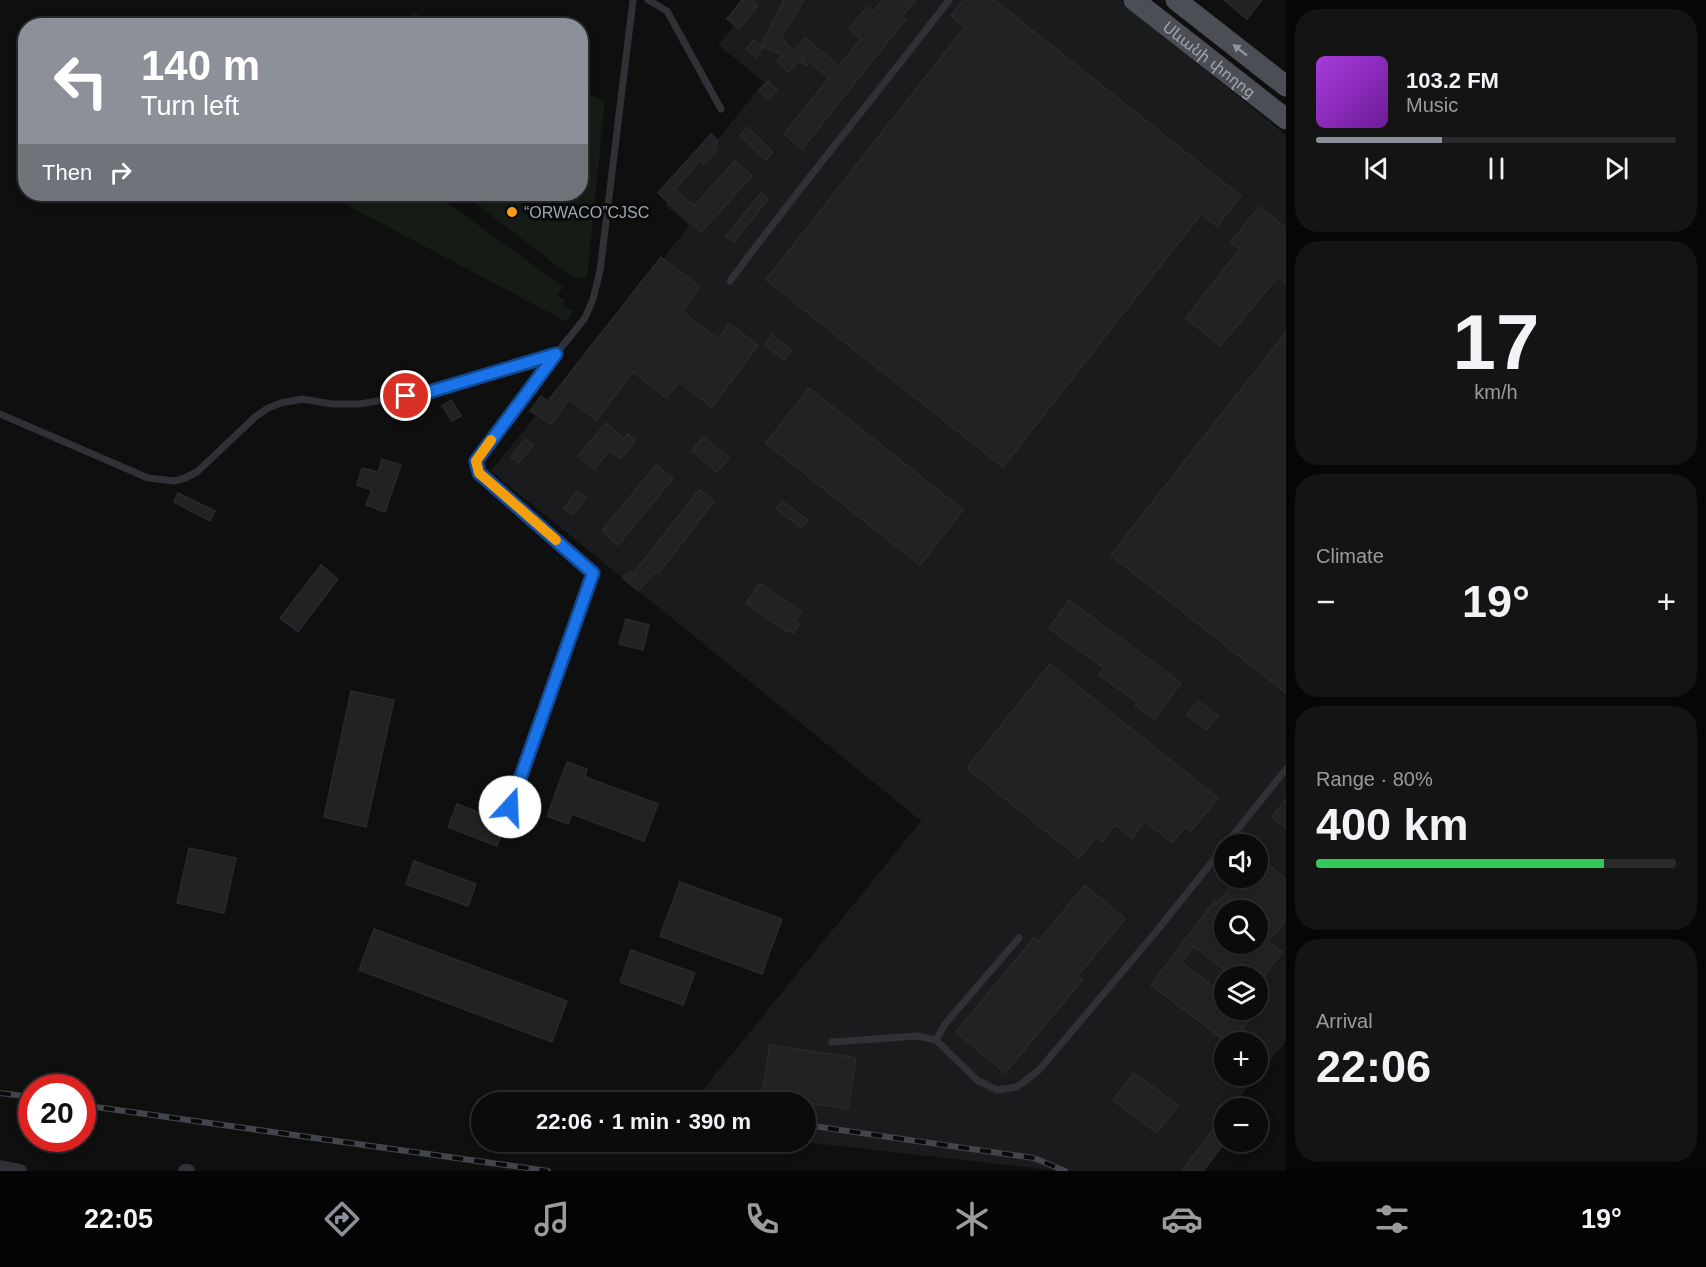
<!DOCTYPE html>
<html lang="en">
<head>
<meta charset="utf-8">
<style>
	:root { --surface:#0b0b0c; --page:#141415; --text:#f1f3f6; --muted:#9a9b9d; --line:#2b2b2d; --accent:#8c9099 }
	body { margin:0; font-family:Helvetica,"Noto Sans Armenian",sans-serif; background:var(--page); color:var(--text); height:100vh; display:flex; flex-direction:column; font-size:22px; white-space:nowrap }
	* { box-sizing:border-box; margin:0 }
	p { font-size:20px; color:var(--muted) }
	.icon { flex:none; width:33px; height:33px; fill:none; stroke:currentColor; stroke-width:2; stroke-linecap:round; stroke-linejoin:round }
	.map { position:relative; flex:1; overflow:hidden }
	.details { display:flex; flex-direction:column; gap:9px; padding:9px; background:#060607; width:420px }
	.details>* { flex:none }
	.banner { position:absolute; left:18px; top:18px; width:570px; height:183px; border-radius:24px; box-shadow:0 3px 9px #0003,0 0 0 2px var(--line); background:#8c9099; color:#fff; overflow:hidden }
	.controls { position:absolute; left:1214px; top:834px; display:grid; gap:12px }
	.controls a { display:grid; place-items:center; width:54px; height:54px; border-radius:50%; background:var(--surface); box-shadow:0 3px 9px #0003,0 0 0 2px var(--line); font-size:30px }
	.speed { position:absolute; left:18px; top:1074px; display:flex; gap:12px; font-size:30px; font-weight:700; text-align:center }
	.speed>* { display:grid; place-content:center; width:78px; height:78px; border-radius:50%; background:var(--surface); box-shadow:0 3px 9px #0003,0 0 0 2px var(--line); line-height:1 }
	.speed .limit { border:9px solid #d22; background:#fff; color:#111 }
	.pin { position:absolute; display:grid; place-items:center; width:51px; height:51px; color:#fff; margin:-26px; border:3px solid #fff; border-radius:50%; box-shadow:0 2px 6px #0007 }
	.me { position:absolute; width:66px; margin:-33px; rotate:20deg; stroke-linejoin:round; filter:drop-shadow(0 0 4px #0008) }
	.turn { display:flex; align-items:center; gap:21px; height:126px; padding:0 24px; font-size:27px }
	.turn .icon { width:78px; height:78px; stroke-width:2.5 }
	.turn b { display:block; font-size:42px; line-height:51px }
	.then { display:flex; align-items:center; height:57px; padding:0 24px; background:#0003; gap:12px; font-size:22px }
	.big { font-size:45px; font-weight:700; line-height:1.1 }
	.details .card { flex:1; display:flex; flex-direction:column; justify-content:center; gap:9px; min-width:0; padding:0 21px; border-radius:24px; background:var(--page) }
	.details .dial { align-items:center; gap:0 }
	.dial b { font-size:78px; line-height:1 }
	.song { display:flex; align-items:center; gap:18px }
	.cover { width:72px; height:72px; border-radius:9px; background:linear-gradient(135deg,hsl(280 70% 55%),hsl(280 70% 35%)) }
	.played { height:6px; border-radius:3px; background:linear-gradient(90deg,var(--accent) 35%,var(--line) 35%) }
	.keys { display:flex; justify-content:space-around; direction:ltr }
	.heat { display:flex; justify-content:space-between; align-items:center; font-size:33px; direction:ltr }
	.charge { height:9px; border-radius:4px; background:linear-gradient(90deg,#34c759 80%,var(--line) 0) }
	.trip { position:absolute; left:471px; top:1092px; width:345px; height:60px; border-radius:30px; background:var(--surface); box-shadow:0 3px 9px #0003,0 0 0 2px var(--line); font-weight:700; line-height:60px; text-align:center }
	.tabs { display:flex; height:96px; justify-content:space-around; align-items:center; background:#040405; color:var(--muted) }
	.tabs .icon { width:42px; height:42px }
	.tabs .active { color:var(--accent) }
	.tabs b { font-size:27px; color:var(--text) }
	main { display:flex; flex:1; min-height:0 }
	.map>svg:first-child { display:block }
</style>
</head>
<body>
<main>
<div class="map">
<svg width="1286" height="1171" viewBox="0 0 1286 1171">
	<rect width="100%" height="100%" fill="#0f0f10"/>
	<path fill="#1a1b1d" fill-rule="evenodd" d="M 754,0 L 1120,0 L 1286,135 L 1286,1041 L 1231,1108 L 1224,1108 L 1224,1118 L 1181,1171 L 1059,1171 L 804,1142 L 806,1142 L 806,1102 L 693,1102 L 921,821 L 491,471 L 689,226 L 665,205 L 764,82 L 718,45 ZM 1224,844 L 1257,844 L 1257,878 L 1224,878 ZM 1224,910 L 1257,910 L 1257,944 L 1224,944 ZM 1224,976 L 1257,976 L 1257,1010 L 1224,1010 ZM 1224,1042 L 1257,1042 L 1257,1076 L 1224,1076 Z"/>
	<path fill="#151b15" d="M 412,13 L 454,25 L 407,25 Z
		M 581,89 L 605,102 L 587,277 L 574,279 L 474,202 L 480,194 L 580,194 Z
		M 326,194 L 436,194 L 563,287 L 557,296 L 565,300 L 562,305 L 574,311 L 567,322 Z"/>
	<path fill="#222225" stroke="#29292d" stroke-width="1.5" fill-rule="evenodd" d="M 742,0 L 752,0 L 758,5 L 739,29 L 727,19 Z
		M 784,0 L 804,0 L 781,38 L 794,51 L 805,38 L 839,66 L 861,39 L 849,29 L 867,7 L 873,12 L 882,0 L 916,0 L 902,16 L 906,19 L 802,149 L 784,134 L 829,78 L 803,56 L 802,58 L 808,66 L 798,61 L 789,72 L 777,61 L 783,55 L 761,46 Z
		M 964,0 L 994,0 L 1241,196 L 1217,226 L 1201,214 L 1003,467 L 766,280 L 965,27 L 951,16 Z
		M 1224,0 L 1262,0 L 1247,19 Z
		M 754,40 L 763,48 L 756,57 L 746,49 Z
		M 768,81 L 777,90 L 768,98 L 759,90 Z
		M 747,127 L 773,152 L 766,160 L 740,135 Z
		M 711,134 L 718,141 L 714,146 L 718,149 L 704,164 L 700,161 L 675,190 L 694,206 L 735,161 L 752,176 L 701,232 L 658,193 Z
		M 761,193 L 768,199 L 734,242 L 726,236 Z
		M 1259,207 L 1286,228 L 1286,284 L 1278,277 L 1220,346 L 1186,318 L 1240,249 L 1231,242 Z
		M 661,257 L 700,287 L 682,311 L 718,339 L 729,324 L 758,345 L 712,407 L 679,382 L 666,398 L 633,372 L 596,420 L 569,399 L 551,424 L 530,411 L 541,396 L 548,401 Z
		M 1286,332 L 1286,693 L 1111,555 Z
		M 772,335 L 792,350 L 784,360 L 765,345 Z
		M 809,388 L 963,510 L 920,565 L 766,443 Z
		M 451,400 L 461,416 L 452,421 L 442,406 Z
		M 606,423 L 624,439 L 628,434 L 635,441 L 620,459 L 610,450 L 594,469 L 578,456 Z
		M 703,437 L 729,458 L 717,472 L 692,451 Z
		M 525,439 L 533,445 L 519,463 L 511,457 Z
		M 382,459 L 401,465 L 385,512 L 366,505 L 372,490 L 357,485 L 362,468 L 378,472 Z
		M 656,465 L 673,478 L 618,545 L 602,531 Z
		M 699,490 L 714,501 L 658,574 L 655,572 L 638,591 L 623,578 L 630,571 L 633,574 Z
		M 577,491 L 586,498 L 573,515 L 564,508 Z
		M 178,493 L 215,511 L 210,521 L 174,502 Z
		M 782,501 L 808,520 L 802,528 L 776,509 Z
		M 321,565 L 338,579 L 298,632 L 280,618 Z
		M 760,583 L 801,612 L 795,620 L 800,624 L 793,633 L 789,629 L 787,632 L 746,603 Z
		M 1069,600 L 1181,683 L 1155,719 L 1135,705 L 1137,702 L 1099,675 L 1104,668 L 1049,628 Z
		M 626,619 L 649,625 L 643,650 L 619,644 Z
		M 1050,664 L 1218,798 L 1191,831 L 1185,827 L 1172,843 L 1145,821 L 1132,838 L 1115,825 L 1102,842 L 1096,837 L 1079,858 L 967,768 Z
		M 351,691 L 394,700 L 366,827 L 324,817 Z
		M 1198,701 L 1218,715 L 1207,730 L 1187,715 Z
		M 567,762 L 587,769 L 585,777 L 658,804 L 644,841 L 572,814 L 568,824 L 547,816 Z
		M 1286,799 L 1286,828 L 1272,817 Z
		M 457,804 L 506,823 L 497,846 L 448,827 Z
		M 189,848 L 236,858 L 224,913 L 177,903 Z
		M 1257,855 L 1286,879 L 1286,920 L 1268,942 L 1282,952 L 1263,978 L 1249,967 L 1241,976 L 1238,976 L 1229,969 L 1227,972 L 1194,946 L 1182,962 L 1224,995 L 1224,1010 L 1243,1010 L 1252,1017 L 1232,1042 L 1227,1042 L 1151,985 L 1215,900 L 1218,902 L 1239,878 L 1257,878 ZM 1224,910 L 1257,910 L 1257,944 L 1224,944 Z
		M 414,861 L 476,884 L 468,906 L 406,884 Z
		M 680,882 L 782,919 L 762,974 L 660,936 Z
		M 1085,885 L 1125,919 L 1078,975 L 1083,979 L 1005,1073 L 956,1032 L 1034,938 L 1038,942 Z
		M 374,929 L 567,1001 L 552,1042 L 359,970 Z
		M 631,950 L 695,973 L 683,1005 L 620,982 Z
		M 770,1045 L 856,1058 L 848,1109 L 762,1096 Z
		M 1134,1073 L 1178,1105 L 1157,1133 L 1113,1100 Z
		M 1224,1115 L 1224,1143 L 1203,1171 L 1182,1171 Z"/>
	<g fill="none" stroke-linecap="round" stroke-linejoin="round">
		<path stroke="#303136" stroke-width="7" d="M 648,0 L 667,11 L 721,109
			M 730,281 C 801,185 877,94 949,0
			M 0,414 L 148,478 L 174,481 L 185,478 L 197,472 L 255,417 L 268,408 L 281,403 L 302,399 L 332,404 L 360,404 L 429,392 L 556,354 L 585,318 L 593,299 L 600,271 L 633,0
			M 510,807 L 593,573 L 479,473 L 476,461 L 556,354
			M 1226,844 L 1286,769
			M 936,1040 L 945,1024 L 1019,938
			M 832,1042 L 918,1036 L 936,1040 L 978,1081 L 997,1090 L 1017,1087 L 1039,1070 L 1155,933 L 1224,847"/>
		<path stroke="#303136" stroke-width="14" d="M 0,1167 L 20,1171
			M 185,1171 L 188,1171"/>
		<g stroke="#4b4e55" stroke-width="21">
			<path id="s1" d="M 1134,0 L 1286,119"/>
			<path d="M 1176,0 L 1286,86"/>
		</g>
		<defs>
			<path id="rail" d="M 0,1093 L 32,1097
				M 82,1105 L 548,1171
				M 806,1125 L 1034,1158 L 1065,1171"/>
		</defs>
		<use href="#rail" stroke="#42454b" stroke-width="6"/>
		<use href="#rail" stroke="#0a0a0b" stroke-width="4" stroke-dasharray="11" stroke-linecap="butt"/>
	</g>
	<defs><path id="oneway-solid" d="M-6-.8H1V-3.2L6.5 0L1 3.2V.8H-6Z" transform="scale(1.5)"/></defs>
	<use fill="#8d94a0" href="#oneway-solid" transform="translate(1240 50) rotate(-142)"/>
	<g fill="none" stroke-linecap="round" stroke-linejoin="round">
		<defs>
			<path id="route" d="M 406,396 L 429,392 L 556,354 L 476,461 L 479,473 L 593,573 L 510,807"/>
		</defs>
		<use href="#route" stroke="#114b97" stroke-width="15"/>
		<use href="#route" stroke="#1a73e8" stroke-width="10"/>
		<path stroke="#f59e0b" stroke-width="10" d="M 491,440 L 476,461 L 479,473 L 556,540"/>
	</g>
	<circle fill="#ff9e18" stroke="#0a0a0b" stroke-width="2" cx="512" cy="212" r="6"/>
	<g text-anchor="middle" stroke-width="6" stroke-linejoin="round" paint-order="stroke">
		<g font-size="16" fill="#9ea6b3" stroke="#0a0a0b">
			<text dy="6" stroke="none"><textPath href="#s1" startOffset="96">Սևանի փողոց</textPath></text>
		</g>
		<g font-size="16" fill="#9ea6b3" stroke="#0a0a0b" text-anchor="start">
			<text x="524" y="218">“ORWACO”CJSC</text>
		</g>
	</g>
</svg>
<div class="controls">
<a><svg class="icon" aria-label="sound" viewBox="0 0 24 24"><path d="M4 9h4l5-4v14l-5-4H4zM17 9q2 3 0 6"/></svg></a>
<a><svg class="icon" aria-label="search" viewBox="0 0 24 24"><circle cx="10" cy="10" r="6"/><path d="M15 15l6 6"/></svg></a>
<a><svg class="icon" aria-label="layers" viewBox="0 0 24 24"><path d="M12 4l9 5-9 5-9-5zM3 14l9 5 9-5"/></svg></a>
<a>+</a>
<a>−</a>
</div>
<div class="speed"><div class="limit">20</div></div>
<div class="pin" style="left:406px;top:396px;background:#d93025"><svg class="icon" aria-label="arrive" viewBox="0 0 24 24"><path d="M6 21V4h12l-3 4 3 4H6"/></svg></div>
<svg class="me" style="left:510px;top:807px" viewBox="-20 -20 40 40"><circle r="19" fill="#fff"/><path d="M0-13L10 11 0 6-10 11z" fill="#1a73e8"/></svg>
<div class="trip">22:06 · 1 min · 390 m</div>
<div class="banner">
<div class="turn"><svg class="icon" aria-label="left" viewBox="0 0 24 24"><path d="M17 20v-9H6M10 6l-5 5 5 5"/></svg><div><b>140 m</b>Turn left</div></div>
<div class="then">Then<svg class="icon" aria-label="right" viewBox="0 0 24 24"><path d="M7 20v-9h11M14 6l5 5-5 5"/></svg></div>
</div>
</div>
<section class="details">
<div class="card">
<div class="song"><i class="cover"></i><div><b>103.2 FM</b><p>Music</p></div></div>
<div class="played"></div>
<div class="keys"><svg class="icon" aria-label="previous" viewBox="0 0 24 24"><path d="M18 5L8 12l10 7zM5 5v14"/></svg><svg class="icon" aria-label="pause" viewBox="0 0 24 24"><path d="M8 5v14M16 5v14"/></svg><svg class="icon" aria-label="next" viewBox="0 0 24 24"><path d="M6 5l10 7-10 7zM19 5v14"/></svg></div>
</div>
<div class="card dial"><b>17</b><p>km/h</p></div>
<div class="card"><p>Climate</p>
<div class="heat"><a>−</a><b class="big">19°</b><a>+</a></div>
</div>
<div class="card"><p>Range · 80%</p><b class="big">400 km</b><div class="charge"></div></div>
<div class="card"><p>Arrival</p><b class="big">22:06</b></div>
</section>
</main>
<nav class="tabs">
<b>22:05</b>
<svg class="icon active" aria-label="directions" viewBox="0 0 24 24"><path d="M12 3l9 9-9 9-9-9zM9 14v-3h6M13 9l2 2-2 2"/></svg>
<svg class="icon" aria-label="music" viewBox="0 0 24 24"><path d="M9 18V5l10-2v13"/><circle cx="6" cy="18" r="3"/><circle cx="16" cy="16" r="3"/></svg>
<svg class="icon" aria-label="phone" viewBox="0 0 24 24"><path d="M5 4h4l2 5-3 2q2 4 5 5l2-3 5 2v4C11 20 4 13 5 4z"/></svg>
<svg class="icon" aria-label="climate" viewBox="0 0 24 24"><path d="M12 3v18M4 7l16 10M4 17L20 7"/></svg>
<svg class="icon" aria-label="car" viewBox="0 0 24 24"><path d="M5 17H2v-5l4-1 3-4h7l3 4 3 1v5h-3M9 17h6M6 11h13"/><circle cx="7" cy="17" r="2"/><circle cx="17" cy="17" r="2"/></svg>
<svg class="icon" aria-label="filters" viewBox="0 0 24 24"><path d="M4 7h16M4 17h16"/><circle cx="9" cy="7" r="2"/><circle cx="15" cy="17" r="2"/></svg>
<b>19°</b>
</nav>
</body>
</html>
